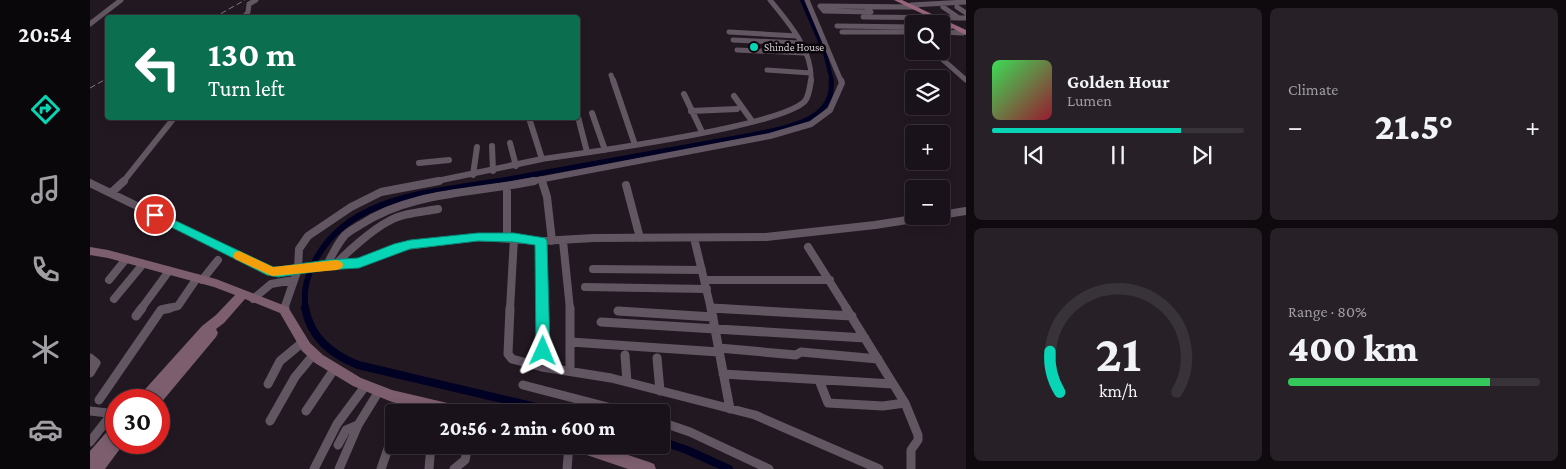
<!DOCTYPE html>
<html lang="en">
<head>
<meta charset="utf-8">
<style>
	:root { --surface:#1a121a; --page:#272027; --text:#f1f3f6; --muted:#9f9ea2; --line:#383239; --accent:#08d5b5 }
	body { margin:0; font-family:"Crimson Pro",serif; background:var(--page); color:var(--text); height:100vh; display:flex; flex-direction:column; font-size:19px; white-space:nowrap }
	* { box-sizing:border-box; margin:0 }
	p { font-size:16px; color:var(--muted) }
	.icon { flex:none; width:28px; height:28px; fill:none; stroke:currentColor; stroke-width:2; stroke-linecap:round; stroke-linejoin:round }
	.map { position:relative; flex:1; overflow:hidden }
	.drawer { display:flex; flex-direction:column; gap:8px; padding:8px; background:#0e0a0e; width:600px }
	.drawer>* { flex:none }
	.top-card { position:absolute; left:15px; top:15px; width:475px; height:105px; border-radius:5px; box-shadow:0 2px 8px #0003,0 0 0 1px var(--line); background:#0b6e4f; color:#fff; overflow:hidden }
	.fabs { position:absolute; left:815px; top:15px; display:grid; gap:10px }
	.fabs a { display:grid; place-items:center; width:45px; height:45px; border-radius:5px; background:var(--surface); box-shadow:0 2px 8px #0003,0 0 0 1px var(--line); font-size:25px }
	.speed { position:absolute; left:15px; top:389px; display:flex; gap:10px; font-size:25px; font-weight:700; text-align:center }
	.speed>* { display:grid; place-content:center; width:65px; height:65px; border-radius:50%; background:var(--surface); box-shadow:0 2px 8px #0003,0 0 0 1px var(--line); line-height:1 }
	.speed .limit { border:8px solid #d22; background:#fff; color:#111 }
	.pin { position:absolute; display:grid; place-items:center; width:42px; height:42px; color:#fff; margin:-21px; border:2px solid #fff; border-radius:50%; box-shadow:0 1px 5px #0007 }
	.me { position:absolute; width:55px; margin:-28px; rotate:1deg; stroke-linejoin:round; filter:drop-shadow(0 0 4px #0008) }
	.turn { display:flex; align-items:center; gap:18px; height:105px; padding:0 20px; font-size:22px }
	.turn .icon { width:65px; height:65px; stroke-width:2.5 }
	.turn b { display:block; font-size:35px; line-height:42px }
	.big { font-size:38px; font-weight:800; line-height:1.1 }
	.drawer .widget { flex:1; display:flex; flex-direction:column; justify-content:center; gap:8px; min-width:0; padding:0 18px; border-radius:8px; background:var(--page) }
	.drawer .dial { align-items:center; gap:0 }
	.dial svg { height:130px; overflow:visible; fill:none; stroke:var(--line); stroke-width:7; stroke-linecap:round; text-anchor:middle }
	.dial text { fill:var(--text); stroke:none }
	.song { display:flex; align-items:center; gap:15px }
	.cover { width:60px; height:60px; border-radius:8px; background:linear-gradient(135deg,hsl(130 70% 55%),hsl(350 70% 35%)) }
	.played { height:5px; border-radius:2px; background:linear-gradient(90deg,var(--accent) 75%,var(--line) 75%) }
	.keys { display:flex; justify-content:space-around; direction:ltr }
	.heat { display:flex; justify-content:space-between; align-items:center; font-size:28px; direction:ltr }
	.charge { height:8px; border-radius:4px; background:linear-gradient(90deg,#34c759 80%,var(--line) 0) }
	.drawer .tiles { flex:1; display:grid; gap:8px; grid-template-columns:repeat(2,1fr) }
	.trip { position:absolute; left:295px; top:404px; width:285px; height:50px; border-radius:5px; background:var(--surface); box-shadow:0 2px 8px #0003,0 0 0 1px var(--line); font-weight:800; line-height:50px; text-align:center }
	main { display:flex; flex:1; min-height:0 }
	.tabs { display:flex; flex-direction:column; width:90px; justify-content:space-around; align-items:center; background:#0a070a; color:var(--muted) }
	.tabs .icon { width:35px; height:35px }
	.tabs .active { color:var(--accent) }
	.tabs b { font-size:22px; color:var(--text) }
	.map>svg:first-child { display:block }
</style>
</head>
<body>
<main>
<nav class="tabs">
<b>20:54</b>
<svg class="icon active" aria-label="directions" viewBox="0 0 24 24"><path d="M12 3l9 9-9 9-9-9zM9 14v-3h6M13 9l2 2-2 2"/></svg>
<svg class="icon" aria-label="music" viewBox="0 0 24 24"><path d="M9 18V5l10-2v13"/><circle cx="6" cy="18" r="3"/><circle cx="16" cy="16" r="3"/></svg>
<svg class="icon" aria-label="phone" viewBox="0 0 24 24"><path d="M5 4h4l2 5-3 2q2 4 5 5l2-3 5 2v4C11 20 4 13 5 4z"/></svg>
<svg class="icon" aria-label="climate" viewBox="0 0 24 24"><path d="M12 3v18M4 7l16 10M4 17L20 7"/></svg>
<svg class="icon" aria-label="car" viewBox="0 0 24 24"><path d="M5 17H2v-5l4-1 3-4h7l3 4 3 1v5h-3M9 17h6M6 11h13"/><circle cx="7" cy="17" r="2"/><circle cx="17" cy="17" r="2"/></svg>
</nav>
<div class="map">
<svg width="876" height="469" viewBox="0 0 876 469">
	<rect width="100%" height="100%" fill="#221822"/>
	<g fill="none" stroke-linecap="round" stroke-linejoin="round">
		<path stroke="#010123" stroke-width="4" d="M 712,0 L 735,53 L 742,81"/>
		<path stroke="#010123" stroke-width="5" d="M 402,182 L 662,135 C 693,128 746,122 741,80"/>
		<path stroke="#010123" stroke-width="6" d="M 216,309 C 213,294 216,279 223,265 C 255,195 344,192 409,181"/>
		<path stroke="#010123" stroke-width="8" d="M 215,308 C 221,338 241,354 268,365 L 467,412
			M 571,441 L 597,450 L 639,469"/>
		<path stroke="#635663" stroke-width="5" d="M 680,0 C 698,22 723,50 721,81
			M 717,0 L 751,81
			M 821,5 L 876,2
			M 776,7 L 781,12 L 734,11 L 730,6 L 827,7
			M 853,7 L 869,18
			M 867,7 L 876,13
			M 773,17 L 876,18
			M 153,18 L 158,12 L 159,4 L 166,0
			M 0,24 L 31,0
			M 747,26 L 824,27
			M 851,27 L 860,27
			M 639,32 L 707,36
			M 752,32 L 824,32
			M 851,32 L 873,33
			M 643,40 L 710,43
			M 647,50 L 714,53
			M 843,51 L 876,80
			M 677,70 L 721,73
			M 521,75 L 523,81"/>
		<path stroke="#635663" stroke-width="6" d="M 523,80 L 545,145
			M 594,94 L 612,132
			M 644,96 L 662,121
			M 601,111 L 647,109
			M 502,113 L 515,150
			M 488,117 L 497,152
			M 420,143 L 426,166
			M 402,146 L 403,171
			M 452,159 C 495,153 692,126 715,101 C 719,96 720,86 721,80
			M 329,163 L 359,160
			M 383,175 L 387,147
			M 451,179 L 452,182
			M 33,182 L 84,118
			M 342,182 L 452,159 L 439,118
			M 438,182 L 680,136 L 721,124 L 740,110 L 752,83 L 751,80"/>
		<path stroke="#635663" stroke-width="8" d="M 452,181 L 457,197 L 462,241
			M 0,183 L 182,272 L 269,263 L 308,247 L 388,237 L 451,241 L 504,238 L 676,237 L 785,225 L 843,216
			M 536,185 L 550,238
			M 417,191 L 417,238
			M 21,193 L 34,181
			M 851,215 L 876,211
			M 604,238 L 621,309
			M 451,241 L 453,309
			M 473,241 L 480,309
			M 718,247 L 757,309
			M 237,265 C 242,255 247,244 255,235 C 259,231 265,228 270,225 C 321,191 386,193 444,181
			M 245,265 C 257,252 283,229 299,221 C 313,213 332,212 348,209
			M 503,269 L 612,270
			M 19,280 L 36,259
			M 112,280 L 128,260
			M 615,280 L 740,280
			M 495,287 L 617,289
			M 24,299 L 53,264
			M 163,299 L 181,284 L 204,280
			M 621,308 L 642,309
			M 51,309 L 79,271
			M 75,309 L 88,306 L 107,278
			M 194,309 L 208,269 L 209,249 L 218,236 L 261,207 L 291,192 L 349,181
			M 420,309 L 424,238"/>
		<path stroke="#635663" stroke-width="9" d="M 420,308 L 418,354 L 422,359 L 452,367 L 521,378 L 665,415 L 789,469
			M 480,308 L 480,371
			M 621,308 L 640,409
			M 621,308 L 762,316
			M 756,308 L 815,403 L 828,435 L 828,440 L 821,450 L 821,469
			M 194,310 L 195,308
			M 528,311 L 623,317
			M 46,316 L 52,308
			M 511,322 L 775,338
			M 481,342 L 629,352
			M 629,348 L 706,355 L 711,352 L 788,359
			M 535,355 L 537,382
			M 0,358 L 6,363 L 0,373
			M 567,358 L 570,391
			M 452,367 L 453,308
			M 633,374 L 803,384
			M 729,380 L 738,403 L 793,406 L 815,403
			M 178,384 L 190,361 L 213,342
			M 433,385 L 537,412
			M 9,400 L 71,310 L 80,308
			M 0,411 L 18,413 L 20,416 L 0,442
			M 216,411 L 245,368
			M 312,412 L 317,400
			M 180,421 L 205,377 L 224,354
			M 571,422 L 600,432 L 679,469
			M 248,445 L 256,430 L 268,425
			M 224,469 L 247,424 L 276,385
			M 249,469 L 268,425 L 289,391
			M 291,469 L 304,431
			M 339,469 L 341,445
			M 364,469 L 375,460 L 378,445
			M 477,469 L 479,445"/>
		<path fill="#7d5e6f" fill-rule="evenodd" d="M 0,247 L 18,250 L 126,279 L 198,307 L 220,343 L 233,355 L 271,378 L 302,390 L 366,405 L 371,407 L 372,412 L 342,412 L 302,402 L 263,386 L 225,363 L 212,351 L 190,313 L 155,299 L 134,323 L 126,329 L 128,333 L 126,337 L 70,404 L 69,400 L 47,400 L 49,396 L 112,326 L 126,315 L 145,295 L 124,287 L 18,258 L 0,255 Z
			M 26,425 L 26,442 L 35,442 L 15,469 L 0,469 L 0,451 L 21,427 Z
			M 480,445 L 508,445 L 559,462 L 564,464 L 566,469 L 538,469 L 482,450 Z"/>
		<path fill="#97667b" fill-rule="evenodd" d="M 804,0 L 812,0 L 876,30 L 876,35 Z"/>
		<path stroke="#817881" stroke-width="1" stroke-dasharray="6 3" stroke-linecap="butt" d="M 123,18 L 155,0
			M 0,88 L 18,78"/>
	</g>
	<path fill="#08d5b5" stroke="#058a76" d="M 65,211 L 183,267 L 188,267 L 237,260 L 268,258 L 304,244 L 320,240 L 388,233 L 424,233 L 455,238 L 457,241 L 460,351 L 458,355 L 453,357 L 448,355 L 446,351 L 445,245 L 424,242 L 388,241 L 320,249 L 269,268 L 237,270 L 188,277 L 177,275 L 61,217 L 60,215 L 61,212 Z"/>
	<path fill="#f59e0b" d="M 149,251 L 183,267 L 247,260 L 252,262 L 253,265 L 252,268 L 247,270 L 182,276 L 145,259 L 143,256 L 145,252 Z"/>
	<circle fill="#08d5b5" stroke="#090509" stroke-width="2" cx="664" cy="47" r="5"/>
	<g text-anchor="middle" stroke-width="5" stroke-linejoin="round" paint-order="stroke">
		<g font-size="11" fill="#d8d0d7" stroke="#090509" text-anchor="start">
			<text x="674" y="51">Shinde House</text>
		</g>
	</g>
</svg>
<div class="fabs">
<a><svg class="icon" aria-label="search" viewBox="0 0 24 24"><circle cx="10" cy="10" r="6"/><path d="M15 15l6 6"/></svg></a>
<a><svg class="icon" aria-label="layers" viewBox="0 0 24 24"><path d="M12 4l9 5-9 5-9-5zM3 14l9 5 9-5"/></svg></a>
<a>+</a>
<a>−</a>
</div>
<div class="speed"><div class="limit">30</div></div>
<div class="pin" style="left:65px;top:215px;background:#d93025"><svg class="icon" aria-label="arrive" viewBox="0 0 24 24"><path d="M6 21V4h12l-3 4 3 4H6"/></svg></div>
<svg class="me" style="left:453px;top:351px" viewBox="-20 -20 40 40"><path d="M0-17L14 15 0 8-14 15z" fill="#08d5b5" stroke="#fff" stroke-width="4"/></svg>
<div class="trip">20:56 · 2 min · 600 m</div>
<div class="top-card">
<div class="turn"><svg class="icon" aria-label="left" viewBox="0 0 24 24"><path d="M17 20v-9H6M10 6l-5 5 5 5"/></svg><div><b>130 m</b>Turn left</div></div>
</div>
</div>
<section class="drawer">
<div class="tiles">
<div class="widget">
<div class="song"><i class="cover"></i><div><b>Golden Hour</b><p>Lumen</p></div></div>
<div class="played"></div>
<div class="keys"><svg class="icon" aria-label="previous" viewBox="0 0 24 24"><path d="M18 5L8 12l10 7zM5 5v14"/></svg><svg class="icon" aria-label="pause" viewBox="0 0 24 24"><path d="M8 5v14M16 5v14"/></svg><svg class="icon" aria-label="next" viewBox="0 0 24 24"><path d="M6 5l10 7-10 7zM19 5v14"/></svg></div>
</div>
<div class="widget"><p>Climate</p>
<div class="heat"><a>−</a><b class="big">21.5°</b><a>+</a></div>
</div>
<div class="widget dial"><svg viewBox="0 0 100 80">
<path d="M14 69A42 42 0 1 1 86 69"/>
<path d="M14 69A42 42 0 0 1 8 44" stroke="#08d5b5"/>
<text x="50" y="56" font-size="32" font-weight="700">21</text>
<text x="50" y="72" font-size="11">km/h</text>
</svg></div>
<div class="widget"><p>Range · 80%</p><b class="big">400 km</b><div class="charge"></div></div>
</div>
</section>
</main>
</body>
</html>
